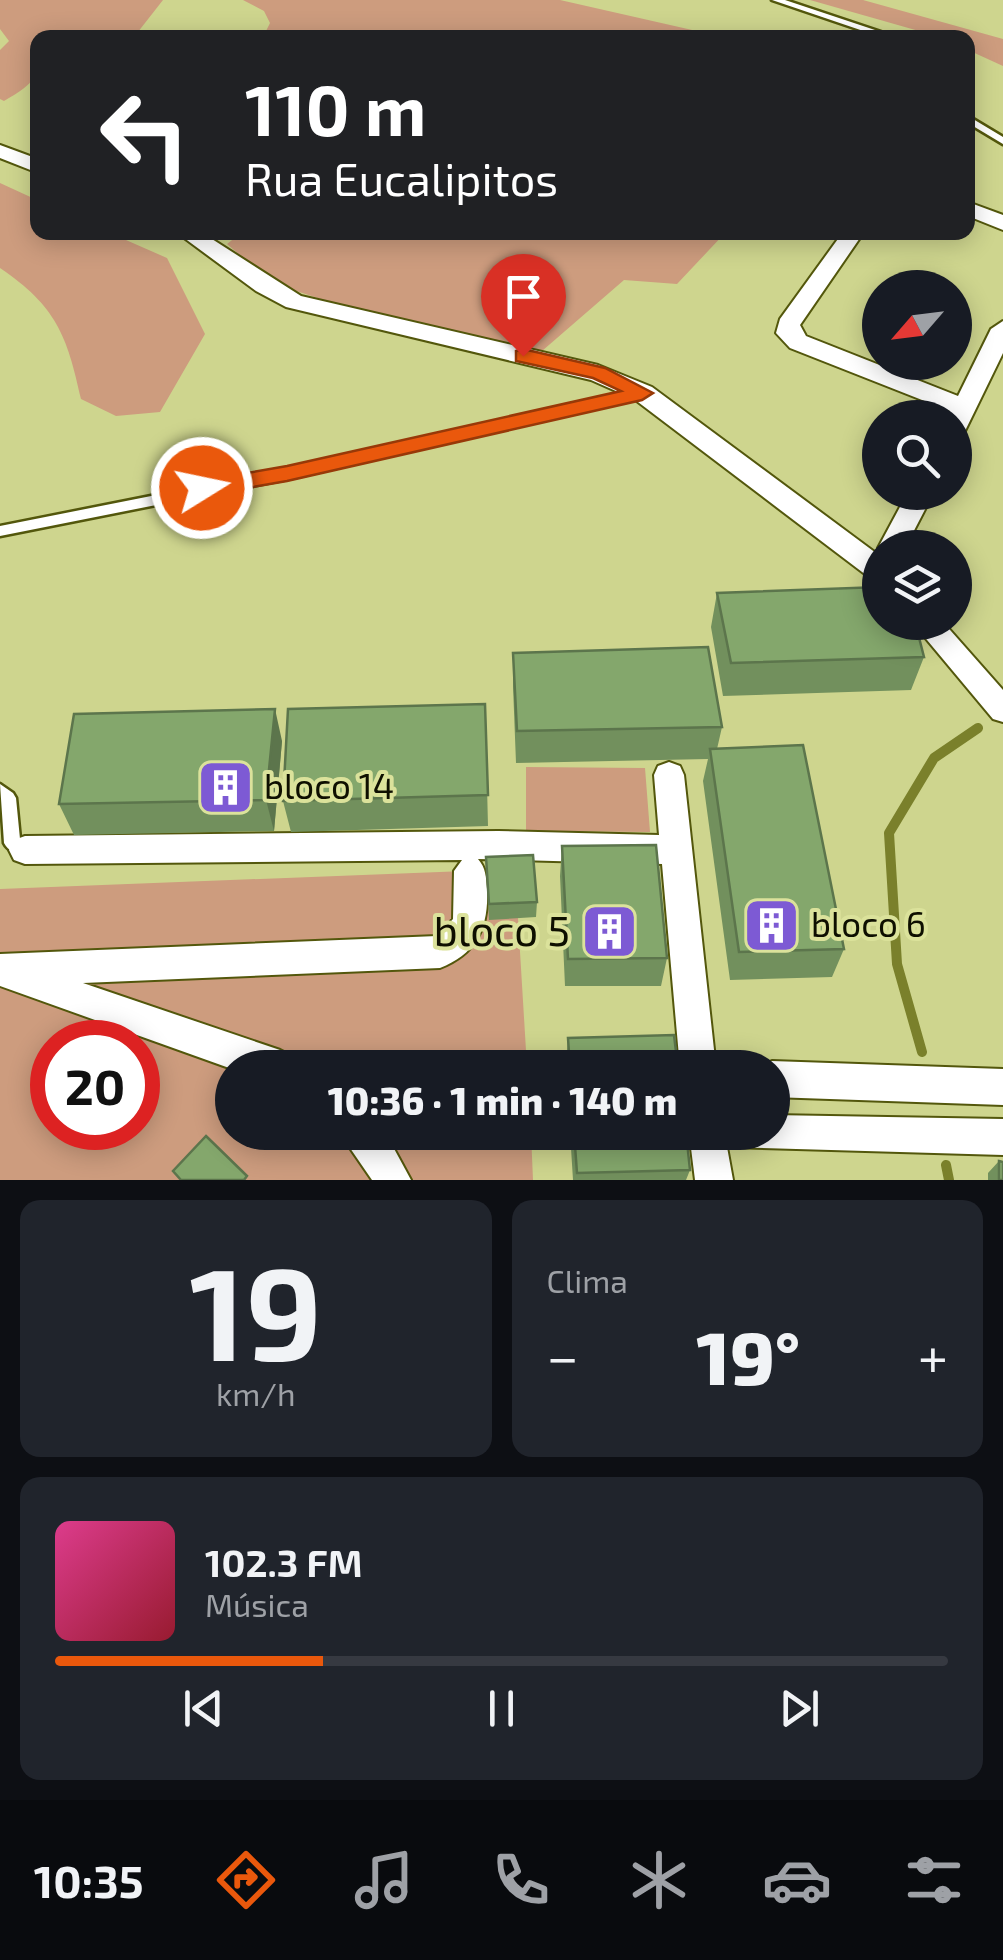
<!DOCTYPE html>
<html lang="pt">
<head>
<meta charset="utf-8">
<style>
	:root { --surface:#171b24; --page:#20242c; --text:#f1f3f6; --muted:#9ea1a6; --line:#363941; --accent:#ea580c }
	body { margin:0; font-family:"Exo 2",sans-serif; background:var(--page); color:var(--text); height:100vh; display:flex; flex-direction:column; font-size:38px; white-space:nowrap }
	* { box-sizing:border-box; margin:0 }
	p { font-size:32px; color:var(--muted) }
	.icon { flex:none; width:55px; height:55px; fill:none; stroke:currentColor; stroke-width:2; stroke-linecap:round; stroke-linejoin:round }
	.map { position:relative; height:1180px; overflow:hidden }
	.sheet { display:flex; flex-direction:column; gap:20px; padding:20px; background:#0d0f14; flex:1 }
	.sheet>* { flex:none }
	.top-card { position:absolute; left:30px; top:30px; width:945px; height:210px; border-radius:20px; box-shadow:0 5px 25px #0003; background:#202124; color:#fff; overflow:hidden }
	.needle { width:65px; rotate:242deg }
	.controls { position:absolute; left:862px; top:270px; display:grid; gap:20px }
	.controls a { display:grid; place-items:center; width:110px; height:110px; border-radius:50%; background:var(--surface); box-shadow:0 5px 25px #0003; font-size:50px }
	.speed { position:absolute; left:30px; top:1020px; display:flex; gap:20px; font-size:50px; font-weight:700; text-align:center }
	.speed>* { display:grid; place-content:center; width:130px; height:130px; border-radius:50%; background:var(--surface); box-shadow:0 5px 25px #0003; line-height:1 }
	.speed .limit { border:15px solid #d22; background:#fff; color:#111 }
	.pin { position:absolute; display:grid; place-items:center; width:85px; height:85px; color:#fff; margin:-102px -42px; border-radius:50% 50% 50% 0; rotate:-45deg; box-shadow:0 0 10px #0007 }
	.pin .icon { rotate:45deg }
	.me { position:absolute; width:110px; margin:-55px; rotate:80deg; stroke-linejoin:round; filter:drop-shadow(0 0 8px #0008) }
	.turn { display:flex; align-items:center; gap:35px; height:210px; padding:0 50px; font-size:45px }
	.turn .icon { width:130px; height:130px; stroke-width:2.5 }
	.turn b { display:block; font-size:70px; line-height:85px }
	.big { font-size:75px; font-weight:800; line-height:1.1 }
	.sheet .tile { flex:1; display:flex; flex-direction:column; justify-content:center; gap:15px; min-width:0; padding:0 35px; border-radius:20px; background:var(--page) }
	.sheet .dial { align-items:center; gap:0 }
	.dial b { font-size:130px; line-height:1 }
	.song { display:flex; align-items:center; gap:30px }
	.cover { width:120px; height:120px; border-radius:15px; background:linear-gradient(135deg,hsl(330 70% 55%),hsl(350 70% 35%)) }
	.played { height:10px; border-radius:5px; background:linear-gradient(90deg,var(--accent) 30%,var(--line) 30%) }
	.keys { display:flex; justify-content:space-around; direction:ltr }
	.heat { display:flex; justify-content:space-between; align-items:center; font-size:55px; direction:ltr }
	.sheet .tiles { flex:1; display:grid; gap:20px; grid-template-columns:1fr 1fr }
	.tile:last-child { grid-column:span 2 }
	.trip { position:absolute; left:215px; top:1050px; width:575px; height:100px; border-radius:50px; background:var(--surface); box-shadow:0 5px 25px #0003; font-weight:800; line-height:100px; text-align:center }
	.tab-bar { display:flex; height:160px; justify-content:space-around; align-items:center; background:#090b0e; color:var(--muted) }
	.tab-bar .icon { width:70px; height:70px }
	.tab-bar .on { color:var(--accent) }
	.tab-bar b { font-size:45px; color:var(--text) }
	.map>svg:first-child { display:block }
</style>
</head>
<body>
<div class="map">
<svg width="1003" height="1180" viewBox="0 0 1003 1180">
	<rect width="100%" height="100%" fill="#ced58e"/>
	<path fill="#cd9c7e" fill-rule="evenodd" d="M 0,0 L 163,0 L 134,37 L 38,38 C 38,77 39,81 4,101 L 0,99 L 0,50 L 9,41 L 0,29 Z
		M 243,0 L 560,0 L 723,37 L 263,37 L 270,23 L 264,11 Z
		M 810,0 L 863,0 L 1003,39 L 1003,66 L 968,50 L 968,38 L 940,37 Z
		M 0,183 L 37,200 L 38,232 L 110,233 L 167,258 L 205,334 L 160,412 L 116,416 L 81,399 C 67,335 56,306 0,268 Z
		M 268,232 L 725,233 L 677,284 L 624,280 L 542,351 L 351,309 L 272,283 L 227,244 L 241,233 Z
		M 526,767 L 645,768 L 650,832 L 526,831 Z
		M 515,869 L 527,1067 L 232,1068 L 232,1132 L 531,1133 L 533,1180 L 0,1180 L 0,889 ZM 52,1042 L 138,1042 L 138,1128 L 52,1128 Z"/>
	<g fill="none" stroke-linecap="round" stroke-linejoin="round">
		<path stroke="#7a802b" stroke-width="10" d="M 922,1052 L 897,964 L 889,833 L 934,758 L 978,728
			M 946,1165 L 949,1180"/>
		<defs>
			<path id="lane" d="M 772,0 L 785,0 L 899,38 L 884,38 Z
				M 968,116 L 1003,137 L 1003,144 L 968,123 Z
				M 643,389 L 649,393 L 647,396 L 287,479 L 0,536 L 0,526 L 287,469 Z
				M 0,784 L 13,793 L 16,798 L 20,839 L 31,845 L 33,850 L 31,855 L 25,857 C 17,854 8,851 4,843 Z"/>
			<path id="street" d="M 0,145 L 38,159 L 38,173 L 0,158 Z
				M 968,202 L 1003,215 L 1003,230 L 968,216 Z
				M 176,232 L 201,232 L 301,296 L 598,365 L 652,387 L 880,556 L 880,581 L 870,578 L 634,399 L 591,380 L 286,307 L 256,291 Z
				M 843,232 L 864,232 L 800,325 L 806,336 L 958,396 L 991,329 L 1003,321 L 1003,353 L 964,433 L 955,436 L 955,418 L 947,418 L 950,411 L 790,348 L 776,333 L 780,319 Z
				M 908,492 L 934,492 L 905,548 L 880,548 L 880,552 L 878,548 Z
				M 912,622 L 943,622 L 1003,690 L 1003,722 L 993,719 Z
				M 669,762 L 680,766 L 684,775 L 716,1068 L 680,1068 L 662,864 L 478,859 C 486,868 486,877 487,889 C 489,928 476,954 440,968 L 83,983 L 280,1050 L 292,1056 L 297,1068 L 232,1069 L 0,986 L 0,954 L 437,936 L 453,919 L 454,871 L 462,860 L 25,864 L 14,860 L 9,850 L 14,840 L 25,836 L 498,831 L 659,835 L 654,775 L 658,766 Z
				M 772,1061 L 1003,1069 L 1003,1105 L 772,1097 L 772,1068 L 759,1068 Z
				M 772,1115 L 1003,1119 L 1003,1155 L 727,1147 L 733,1180 L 695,1180 L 689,1132 L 772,1132 Z
				M 339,1132 L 385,1132 L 411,1180 L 372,1180 Z"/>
		</defs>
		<use href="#lane" stroke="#53570c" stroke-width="5"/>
		<use href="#street" stroke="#53570c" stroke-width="4"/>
		<use href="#lane" fill="#fff" fill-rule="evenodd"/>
		<use href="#street" fill="#fff" fill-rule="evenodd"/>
	</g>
	<path fill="#72905d" d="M 717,593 L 924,657 L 911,690 L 723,696 L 711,627 Z
		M 513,653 L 722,727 L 717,749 L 844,949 L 832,977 L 730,980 L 703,781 L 708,759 L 516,763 L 513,686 Z
		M 485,704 L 488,826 L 291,832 L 283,801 Z
		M 282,741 L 274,831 L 74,835 L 59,804 Z
		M 562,846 L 667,958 L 661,986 L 565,986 L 560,876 Z
		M 486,857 L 537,902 L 536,917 L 489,920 Z
		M 568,1038 L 678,1068 L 566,1068 Z
		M 570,1132 L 686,1132 L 690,1170 L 686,1180 L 573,1180 Z
		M 999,1161 L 1003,1180 L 988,1180 L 988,1173 Z"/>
	<path fill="#5c754c" d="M 275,709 L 282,741 L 274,831 L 266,800 Z"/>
	<path fill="#84a76c" stroke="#5c754c" stroke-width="2.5" d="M 880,587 L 880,622 L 915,622 L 924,657 L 731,663 L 717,593 Z
		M 708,647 L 722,727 L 517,731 L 513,653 Z
		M 485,704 L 488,795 L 283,801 L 288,709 Z
		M 275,709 L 266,800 L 59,804 L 74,714 Z
		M 803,745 L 844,949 L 739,952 L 710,749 Z
		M 656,845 L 667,958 L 568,959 L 562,846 Z
		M 533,855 L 537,902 L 489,904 L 486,857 Z
		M 674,1035 L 678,1068 L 570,1068 L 568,1038 Z
		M 574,1132 L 686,1132 L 690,1170 L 577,1173 Z
		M 206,1136 L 247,1176 L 244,1180 L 181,1180 L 173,1171 Z
		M 999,1161 L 1003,1162 L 1003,1180 L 999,1180 Z"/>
	<path fill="#ea580c" stroke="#983908" stroke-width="2.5" d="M 523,349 L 605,368 L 653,393 L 642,400 L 287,481 L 202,496 L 191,488 L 202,481 L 287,466 L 621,391 L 593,378 L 516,361 L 516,351 Z"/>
	<defs>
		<symbol id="building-square" viewBox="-11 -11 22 22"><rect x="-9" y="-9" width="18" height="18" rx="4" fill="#7d5ad4" stroke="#dbe29b"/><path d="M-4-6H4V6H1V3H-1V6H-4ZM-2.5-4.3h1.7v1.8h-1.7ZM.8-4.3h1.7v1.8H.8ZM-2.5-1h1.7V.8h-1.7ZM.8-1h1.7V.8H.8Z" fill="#fff"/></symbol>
	</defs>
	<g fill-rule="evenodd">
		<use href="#building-square" x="194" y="756" width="63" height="63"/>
		<use href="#building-square" x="740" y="894" width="63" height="63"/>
		<use href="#building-square" x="578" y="900" width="63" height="63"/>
	</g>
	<g text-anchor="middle" stroke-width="8" stroke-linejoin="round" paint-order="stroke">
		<g font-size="35" fill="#0e0f00" stroke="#dbe29b" text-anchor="start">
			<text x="264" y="799">bloco 14</text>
			<text x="811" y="937">bloco 6</text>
		</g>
		<g font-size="42" fill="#0e0f00" stroke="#dbe29b" text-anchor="end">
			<text x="570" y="946">bloco 5</text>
		</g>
	</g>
</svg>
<div class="controls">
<a><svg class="needle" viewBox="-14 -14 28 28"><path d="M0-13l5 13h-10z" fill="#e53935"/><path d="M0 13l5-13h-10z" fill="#9ea1a6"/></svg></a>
<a><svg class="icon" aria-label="search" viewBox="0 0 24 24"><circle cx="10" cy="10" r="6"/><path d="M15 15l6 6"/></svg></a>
<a><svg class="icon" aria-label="layers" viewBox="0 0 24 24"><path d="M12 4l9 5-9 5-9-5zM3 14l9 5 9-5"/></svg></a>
</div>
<div class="speed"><div class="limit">20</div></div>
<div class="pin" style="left:523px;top:356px;background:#d93025"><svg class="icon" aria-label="arrive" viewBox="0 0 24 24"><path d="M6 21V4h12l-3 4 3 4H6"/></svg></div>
<svg class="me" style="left:202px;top:488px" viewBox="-20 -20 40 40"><circle r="17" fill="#ea580c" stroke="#fff" stroke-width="3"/><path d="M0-11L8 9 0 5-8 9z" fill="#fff"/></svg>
<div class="trip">10:36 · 1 min · 140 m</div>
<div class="top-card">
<div class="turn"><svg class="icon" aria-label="left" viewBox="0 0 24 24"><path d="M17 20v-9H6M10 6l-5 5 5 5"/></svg><div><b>110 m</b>Rua Eucalipitos</div></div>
</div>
</div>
<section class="sheet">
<div class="tiles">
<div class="tile dial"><b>19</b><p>km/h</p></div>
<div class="tile"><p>Clima</p>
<div class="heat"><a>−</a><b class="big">19°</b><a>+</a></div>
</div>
<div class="tile">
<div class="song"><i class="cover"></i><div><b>102.3 FM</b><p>Música</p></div></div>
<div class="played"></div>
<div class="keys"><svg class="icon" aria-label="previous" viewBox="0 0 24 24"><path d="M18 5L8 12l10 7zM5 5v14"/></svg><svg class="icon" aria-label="pause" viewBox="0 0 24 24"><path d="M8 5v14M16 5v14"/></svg><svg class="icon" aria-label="next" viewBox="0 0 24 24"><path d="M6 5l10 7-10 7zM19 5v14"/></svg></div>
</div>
</div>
</section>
<nav class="tab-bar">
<b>10:35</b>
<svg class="icon on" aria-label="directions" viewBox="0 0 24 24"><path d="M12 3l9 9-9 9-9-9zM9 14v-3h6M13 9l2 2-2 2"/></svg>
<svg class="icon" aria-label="music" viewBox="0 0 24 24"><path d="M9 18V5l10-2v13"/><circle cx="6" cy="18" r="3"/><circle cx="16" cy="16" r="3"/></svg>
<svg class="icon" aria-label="phone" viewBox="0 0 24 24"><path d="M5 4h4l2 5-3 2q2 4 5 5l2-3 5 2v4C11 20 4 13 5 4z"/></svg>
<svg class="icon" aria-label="climate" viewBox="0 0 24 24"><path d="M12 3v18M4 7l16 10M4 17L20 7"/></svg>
<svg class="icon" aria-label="car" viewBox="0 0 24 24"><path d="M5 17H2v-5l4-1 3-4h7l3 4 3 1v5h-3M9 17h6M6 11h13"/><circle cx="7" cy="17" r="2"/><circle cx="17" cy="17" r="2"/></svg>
<svg class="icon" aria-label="filters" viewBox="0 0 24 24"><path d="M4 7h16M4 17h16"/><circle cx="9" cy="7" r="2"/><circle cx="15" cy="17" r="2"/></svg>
</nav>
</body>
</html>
